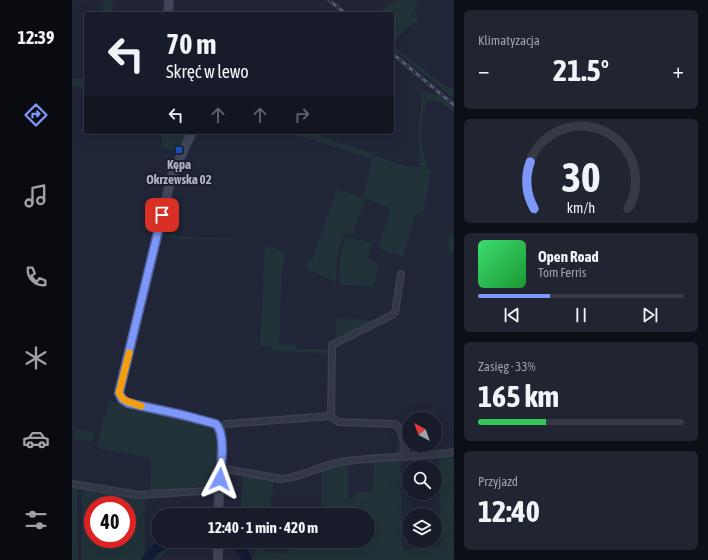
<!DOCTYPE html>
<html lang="pl">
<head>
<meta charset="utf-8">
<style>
	:root { --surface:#181c2a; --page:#212532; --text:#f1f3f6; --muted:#9fa1a8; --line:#363a47; --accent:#7d98fa }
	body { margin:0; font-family:"Asap Condensed",sans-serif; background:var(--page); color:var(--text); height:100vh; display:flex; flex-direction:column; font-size:15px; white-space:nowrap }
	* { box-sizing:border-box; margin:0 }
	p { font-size:13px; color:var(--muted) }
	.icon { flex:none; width:22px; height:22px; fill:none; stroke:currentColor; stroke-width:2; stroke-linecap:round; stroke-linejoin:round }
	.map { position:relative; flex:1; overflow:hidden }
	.sheet { display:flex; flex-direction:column; gap:10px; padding:10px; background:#0d0f17; width:254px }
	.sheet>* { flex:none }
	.guide { position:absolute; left:12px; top:12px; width:310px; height:122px; border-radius:4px; box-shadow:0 4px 16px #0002,0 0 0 1px var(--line); background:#181c2a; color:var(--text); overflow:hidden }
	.needle { width:26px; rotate:319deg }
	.fabs { position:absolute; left:330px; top:412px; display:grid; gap:8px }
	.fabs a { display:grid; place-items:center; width:40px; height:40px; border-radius:50%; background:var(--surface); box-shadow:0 4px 16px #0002,0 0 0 1px var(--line); font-size:20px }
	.speed { position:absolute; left:12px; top:496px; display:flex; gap:8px; font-size:20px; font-weight:700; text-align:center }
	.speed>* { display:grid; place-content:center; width:52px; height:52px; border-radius:50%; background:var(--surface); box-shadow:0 4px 16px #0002,0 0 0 1px var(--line); line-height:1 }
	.speed .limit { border:6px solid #d22; background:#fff; color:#111 }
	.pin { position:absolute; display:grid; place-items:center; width:34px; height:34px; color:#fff; margin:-17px; border-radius:8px; box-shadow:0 2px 6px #0006 }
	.me { position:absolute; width:44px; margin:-22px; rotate:4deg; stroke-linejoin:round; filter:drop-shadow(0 0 3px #0008) }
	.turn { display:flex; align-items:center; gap:14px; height:84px; padding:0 16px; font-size:18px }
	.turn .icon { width:52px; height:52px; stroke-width:2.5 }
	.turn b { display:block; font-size:28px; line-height:34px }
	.lanes { display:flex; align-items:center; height:38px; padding:0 16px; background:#0003; justify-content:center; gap:20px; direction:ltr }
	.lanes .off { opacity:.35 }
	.big { font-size:30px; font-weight:700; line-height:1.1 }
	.sheet .widget { flex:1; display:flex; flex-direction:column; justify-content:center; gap:6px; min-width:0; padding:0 14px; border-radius:6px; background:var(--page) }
	.sheet .dial { align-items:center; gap:0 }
	.dial svg { height:104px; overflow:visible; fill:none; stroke:var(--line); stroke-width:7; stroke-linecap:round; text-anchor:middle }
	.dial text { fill:var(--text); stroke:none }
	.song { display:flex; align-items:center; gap:12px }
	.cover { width:48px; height:48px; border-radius:6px; background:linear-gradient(135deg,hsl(140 70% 55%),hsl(130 70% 35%)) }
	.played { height:4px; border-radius:2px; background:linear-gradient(90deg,var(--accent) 35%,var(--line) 35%) }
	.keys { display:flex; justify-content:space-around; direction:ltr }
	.heat { display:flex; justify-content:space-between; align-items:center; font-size:22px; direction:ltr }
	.charge { height:6px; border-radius:3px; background:linear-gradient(90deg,#34c759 33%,var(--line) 0) }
	.trip { position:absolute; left:79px; top:508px; width:224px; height:40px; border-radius:20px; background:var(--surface); box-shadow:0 4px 16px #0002,0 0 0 1px var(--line); font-weight:700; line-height:40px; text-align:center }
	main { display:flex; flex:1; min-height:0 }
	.tab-bar { display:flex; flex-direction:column; width:72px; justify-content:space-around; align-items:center; background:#0a0b11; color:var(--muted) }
	.tab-bar .icon { width:28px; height:28px }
	.tab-bar .selected { color:var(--accent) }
	.tab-bar b { font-size:18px; color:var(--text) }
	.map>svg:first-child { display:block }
</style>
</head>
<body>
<main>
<nav class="tab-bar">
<b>12:39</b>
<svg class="icon selected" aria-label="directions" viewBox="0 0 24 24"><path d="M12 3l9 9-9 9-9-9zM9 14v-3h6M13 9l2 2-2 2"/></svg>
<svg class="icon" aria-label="music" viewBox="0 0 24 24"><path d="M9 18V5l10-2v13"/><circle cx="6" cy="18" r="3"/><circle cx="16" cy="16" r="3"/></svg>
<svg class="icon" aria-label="phone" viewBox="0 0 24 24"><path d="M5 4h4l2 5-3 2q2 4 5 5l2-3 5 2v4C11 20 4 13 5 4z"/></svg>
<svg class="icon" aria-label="climate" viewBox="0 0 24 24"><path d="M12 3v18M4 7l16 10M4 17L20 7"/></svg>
<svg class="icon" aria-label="car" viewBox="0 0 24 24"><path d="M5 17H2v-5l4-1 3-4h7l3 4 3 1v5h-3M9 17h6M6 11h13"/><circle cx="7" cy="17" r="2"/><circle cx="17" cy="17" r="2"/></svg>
<svg class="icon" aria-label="filters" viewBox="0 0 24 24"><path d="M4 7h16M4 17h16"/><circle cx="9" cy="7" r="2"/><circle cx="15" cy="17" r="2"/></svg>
</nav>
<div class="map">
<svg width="382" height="560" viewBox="0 0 382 560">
	<rect width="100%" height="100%" fill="#202638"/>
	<path fill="#213239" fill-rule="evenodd" d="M 32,0 L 41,0 L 40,14 L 30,14 Z
		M 324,0 L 346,0 L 343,9 L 345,21 C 336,28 324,34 322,47 L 373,86 L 382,89 L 382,99 L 320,48 L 320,14 L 302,14 Z
		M 0,79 L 14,79 L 14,86 L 0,86 Z
		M 348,91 L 367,95 L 382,108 L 382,113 C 374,106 366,99 355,102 C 347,123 347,153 359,172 L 351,213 L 343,215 L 331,257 L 306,248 L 319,208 L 293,199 L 281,234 L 275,233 C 263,245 265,267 264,282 L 234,269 L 236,258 L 240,259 L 265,190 L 290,197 L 295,181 L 300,159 L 215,132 L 235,132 L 300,153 L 300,155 L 333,166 L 349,167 L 346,135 L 350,96 Z
		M 91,132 L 115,132 L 105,151 L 89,148 Z
		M 90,232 C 116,241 147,236 174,239 L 105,239 L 89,236 Z
		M 376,234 L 382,237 L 382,252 L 377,254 Z
		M 275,238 L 284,239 L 300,243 L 295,259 L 307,263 L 302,287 L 267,285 C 268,272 267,248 275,238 Z
		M 193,246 L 213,251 L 210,274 L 207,344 L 224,344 L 224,349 L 257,349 L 257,355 L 253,353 L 200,351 L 199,346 L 188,346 Z
		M 265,318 L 304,321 L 263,342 Z
		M 38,400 L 60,408 L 96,416 L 139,427 L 145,435 L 146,465 L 143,465 L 142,483 L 138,485 L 95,490 L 93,489 L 92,492 L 78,493 L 79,458 L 25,448 L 29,426 Z
		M 319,426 C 329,428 329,439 331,448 L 328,453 L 323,455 L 321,453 L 325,452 C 327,442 327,432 319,426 Z
		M 3,429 L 22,432 L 20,442 L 1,438 Z
		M 382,455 L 382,560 L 170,560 C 168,552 163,547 157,543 L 150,545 L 150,541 L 165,541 L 174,550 L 176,556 L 183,555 L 184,541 L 188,541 L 192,552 L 218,553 L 218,541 L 296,541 L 296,515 L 250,515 L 250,469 L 276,465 L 276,498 L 283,498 L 283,492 L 301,492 L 302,463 L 329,460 L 330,550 L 369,547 L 366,458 Z
		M 171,474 L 202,481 L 197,515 L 169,515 Z
		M 0,488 L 5,489 L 6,560 L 0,560 Z
		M 15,489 L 73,498 L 73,556 L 90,541 L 116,541 L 101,546 L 84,560 L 10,560 L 10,493 ZM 21,505 L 55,505 L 55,539 L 21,539 Z
		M 117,541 L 143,541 L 143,546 L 117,547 Z"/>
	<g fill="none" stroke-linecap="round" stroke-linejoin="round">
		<path stroke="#131b35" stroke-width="10" d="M 160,541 L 171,551 L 175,560
			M 74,560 L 84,549 L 99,541"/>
		<defs>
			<path id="street" d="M 259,416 L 260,345 L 320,315 L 323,312 L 329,274
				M 147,428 L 153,424 L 259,416 L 266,422 L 323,424 C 332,430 332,447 334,457
				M 149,468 L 210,479 C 231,477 249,465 269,462 C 306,456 345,458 382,452
				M 0,484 L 67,495 L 147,490"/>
			<path id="secondary" d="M 96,14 L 97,0
				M 120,132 L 100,175 L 47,393 L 50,399 L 56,403 L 141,423 L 147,428 L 150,442 L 146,515
				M 146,541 L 146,560"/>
		</defs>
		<use href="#street" stroke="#3d4152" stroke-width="8"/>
		<use href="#secondary" stroke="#3d4152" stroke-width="10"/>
		<use href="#street" stroke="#333848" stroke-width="5.5"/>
		<use href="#secondary" stroke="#41465b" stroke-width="8"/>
		<defs>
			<path id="rail" d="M 257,0 L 274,14
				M 320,53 L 382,105"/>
		</defs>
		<use href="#rail" stroke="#555b6f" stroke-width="3"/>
		<use href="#rail" stroke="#191d2c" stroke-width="1.5" stroke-dasharray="4.5" stroke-linecap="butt"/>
	</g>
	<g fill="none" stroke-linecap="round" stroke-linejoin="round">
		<defs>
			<path id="route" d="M 90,215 L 47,393 L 50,399 L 56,403 L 111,415 L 144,424 C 154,435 149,465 148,479"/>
		</defs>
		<use href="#route" stroke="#5163a2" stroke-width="10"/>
		<use href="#route" stroke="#7d98fa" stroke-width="7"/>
		<path stroke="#f59e0b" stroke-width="7" d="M 57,353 L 47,393 L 52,400 L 69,406"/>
	</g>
	<rect fill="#1a4fb4" stroke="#191d2c" stroke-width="1.5" x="103" y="146" width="8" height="8" rx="2"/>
	<g text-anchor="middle" stroke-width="4" stroke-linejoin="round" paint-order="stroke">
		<g font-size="13" font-weight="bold" fill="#adb2c5" stroke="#191d2c">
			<text x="107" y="169">Kępa<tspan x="107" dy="15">Okrzewska 02</tspan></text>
		</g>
	</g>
</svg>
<div class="fabs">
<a><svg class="needle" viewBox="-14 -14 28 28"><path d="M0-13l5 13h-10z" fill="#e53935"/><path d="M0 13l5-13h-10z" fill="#9fa1a8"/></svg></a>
<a><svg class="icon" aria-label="search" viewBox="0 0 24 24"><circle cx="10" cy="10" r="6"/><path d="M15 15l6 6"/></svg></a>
<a><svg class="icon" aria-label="layers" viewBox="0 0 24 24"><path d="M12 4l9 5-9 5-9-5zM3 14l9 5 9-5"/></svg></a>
</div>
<div class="speed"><div class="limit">40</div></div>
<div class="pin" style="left:90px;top:215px;background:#d93025"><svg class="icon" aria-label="arrive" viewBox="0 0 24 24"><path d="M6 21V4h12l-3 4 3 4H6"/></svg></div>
<svg class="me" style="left:148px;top:479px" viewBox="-20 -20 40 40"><path d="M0-17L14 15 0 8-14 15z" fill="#7d98fa" stroke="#fff" stroke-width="4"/></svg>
<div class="trip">12:40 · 1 min · 420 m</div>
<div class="guide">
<div class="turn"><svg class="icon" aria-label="left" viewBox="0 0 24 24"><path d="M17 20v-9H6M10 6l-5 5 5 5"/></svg><div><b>70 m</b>Skręć w lewo</div></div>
<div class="lanes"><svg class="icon" aria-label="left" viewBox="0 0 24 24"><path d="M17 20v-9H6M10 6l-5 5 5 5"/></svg><svg class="icon off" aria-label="ahead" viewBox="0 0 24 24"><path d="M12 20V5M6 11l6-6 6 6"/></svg><svg class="icon off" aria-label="ahead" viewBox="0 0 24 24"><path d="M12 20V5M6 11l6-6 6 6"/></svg><svg class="icon off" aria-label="right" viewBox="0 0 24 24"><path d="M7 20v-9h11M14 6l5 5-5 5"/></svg></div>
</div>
</div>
<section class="sheet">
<div class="widget"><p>Klimatyzacja</p>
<div class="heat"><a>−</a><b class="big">21.5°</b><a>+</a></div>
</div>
<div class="widget dial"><svg viewBox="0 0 100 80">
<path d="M14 69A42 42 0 1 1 86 69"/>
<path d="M14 69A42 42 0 0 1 11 33" stroke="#7d98fa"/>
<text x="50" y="56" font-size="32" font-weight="700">30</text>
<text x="50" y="72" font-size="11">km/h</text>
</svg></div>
<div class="widget">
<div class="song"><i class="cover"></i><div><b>Open Road</b><p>Tom Ferris</p></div></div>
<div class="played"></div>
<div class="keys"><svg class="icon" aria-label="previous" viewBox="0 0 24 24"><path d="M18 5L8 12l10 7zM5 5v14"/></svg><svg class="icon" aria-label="pause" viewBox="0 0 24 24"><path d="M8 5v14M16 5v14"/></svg><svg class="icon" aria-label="next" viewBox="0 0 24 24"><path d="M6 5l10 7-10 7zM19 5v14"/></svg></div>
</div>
<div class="widget"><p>Zasięg · 33%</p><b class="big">165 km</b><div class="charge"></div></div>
<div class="widget"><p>Przyjazd</p><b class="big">12:40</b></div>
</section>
</main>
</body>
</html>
